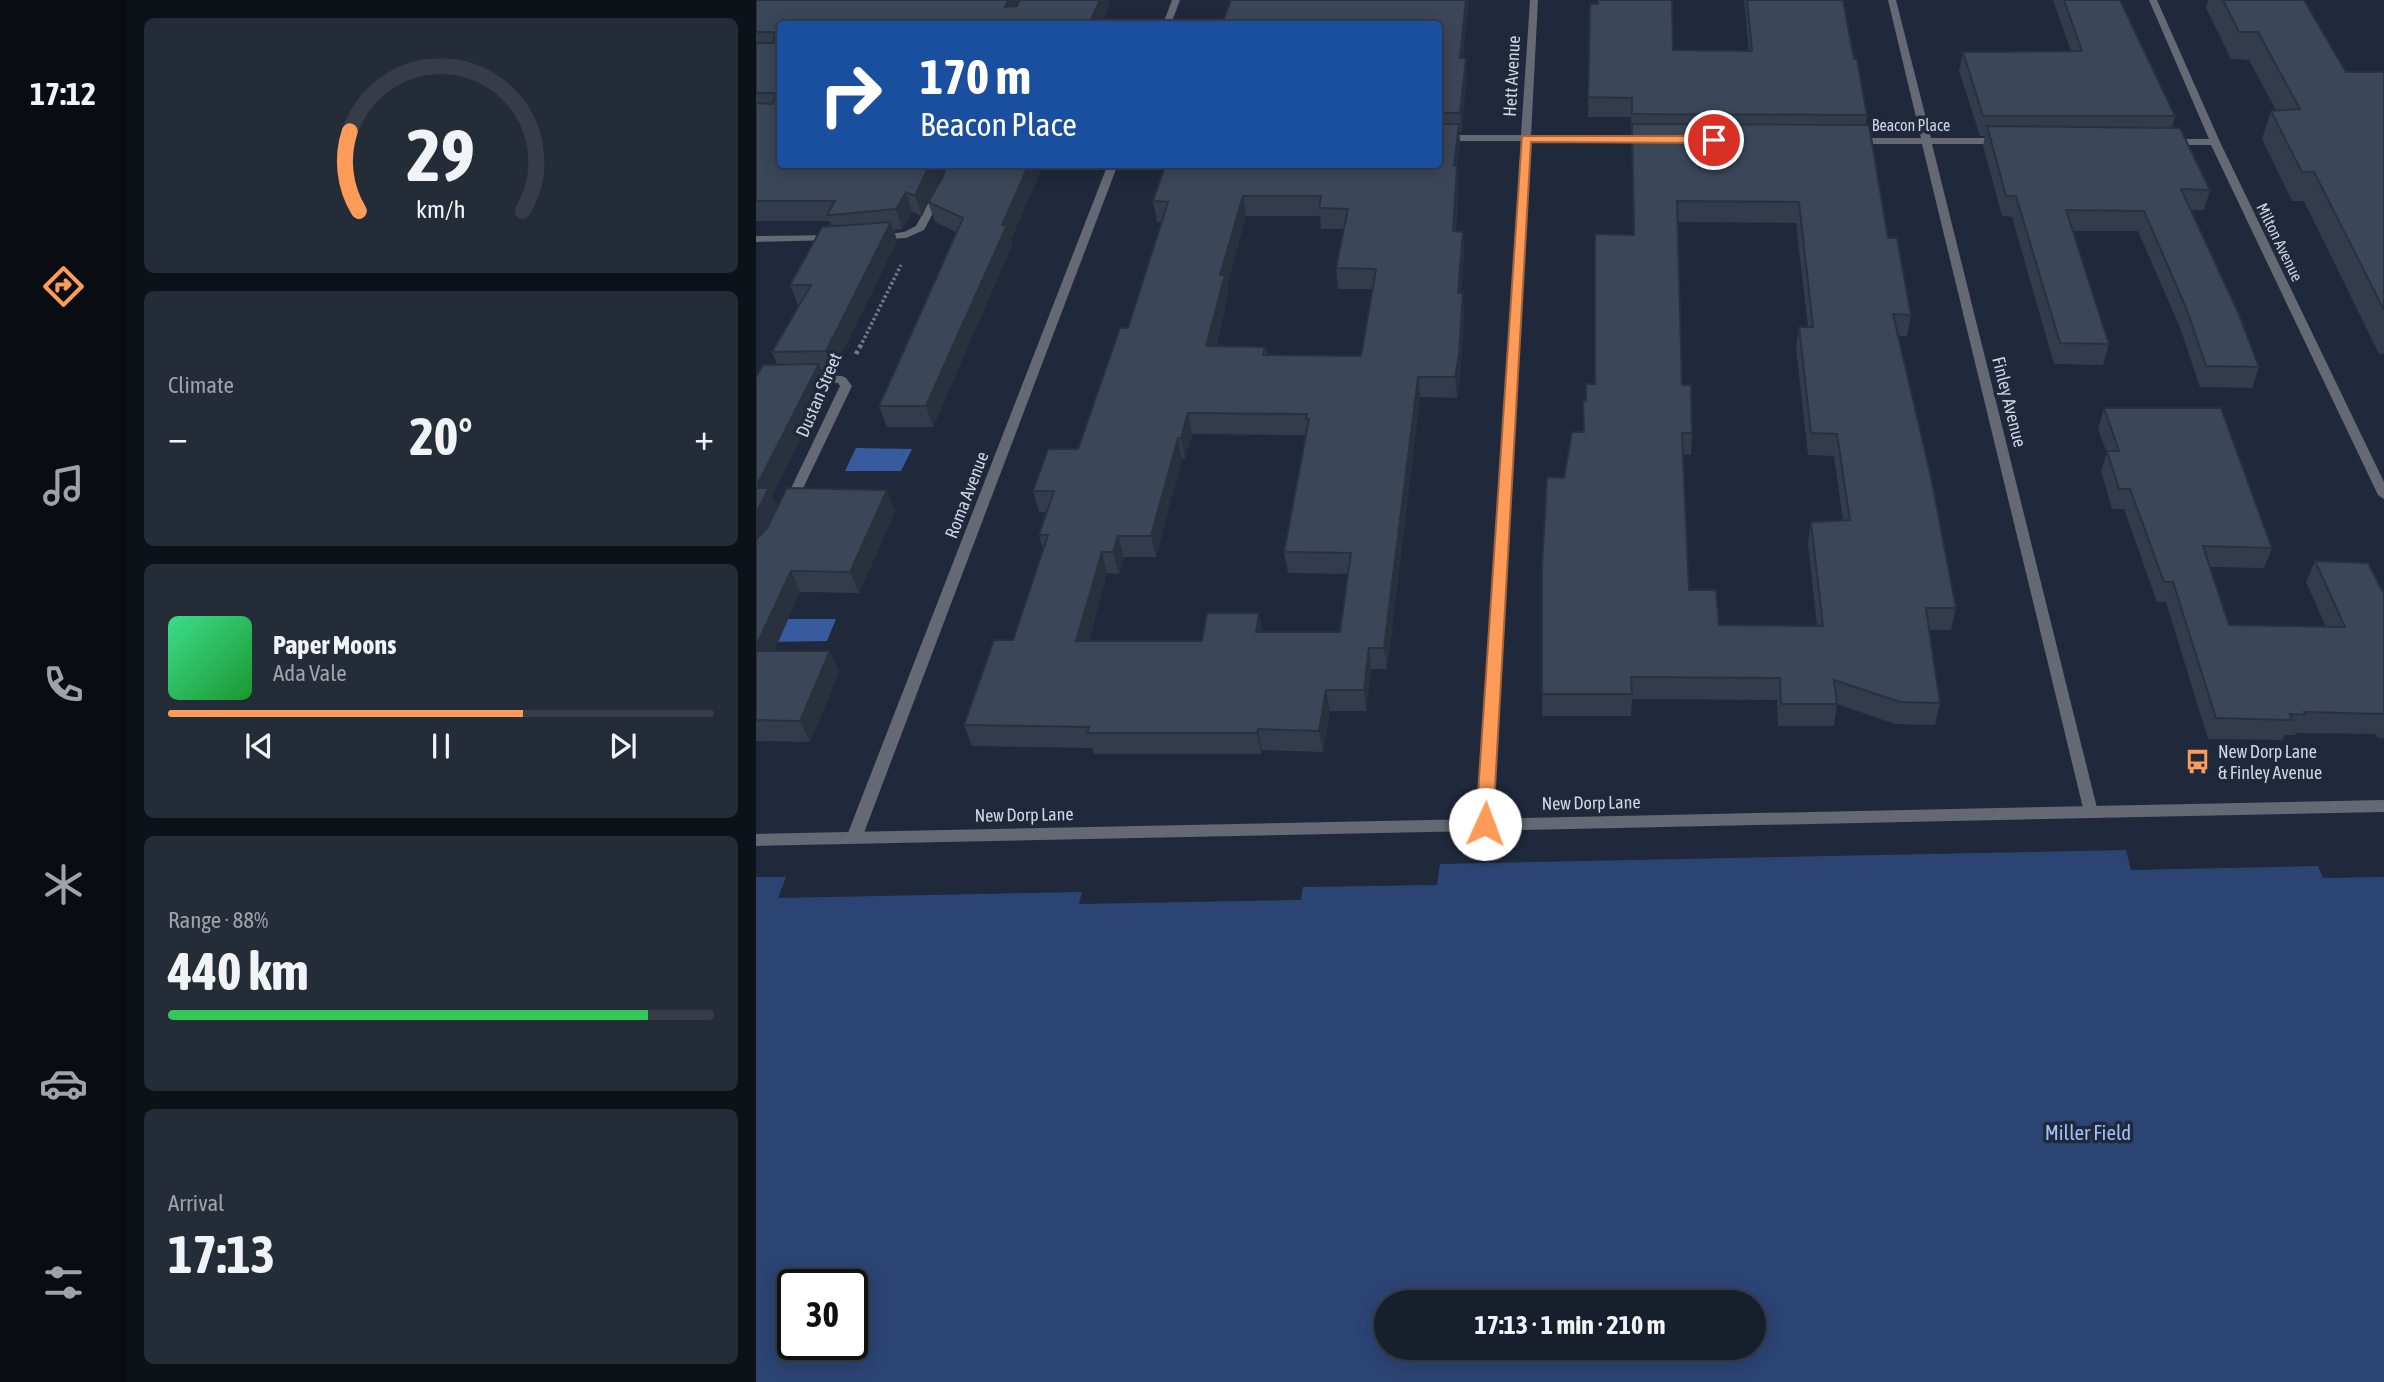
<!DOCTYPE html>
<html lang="en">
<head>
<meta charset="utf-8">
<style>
	:root { --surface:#171f2c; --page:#242c38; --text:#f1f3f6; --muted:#9ea2a9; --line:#363d48; --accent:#fe9b59 }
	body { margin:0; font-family:"Asap Condensed",sans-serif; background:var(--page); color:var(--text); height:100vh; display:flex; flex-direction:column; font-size:26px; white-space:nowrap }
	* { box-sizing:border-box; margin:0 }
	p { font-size:23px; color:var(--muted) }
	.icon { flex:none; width:38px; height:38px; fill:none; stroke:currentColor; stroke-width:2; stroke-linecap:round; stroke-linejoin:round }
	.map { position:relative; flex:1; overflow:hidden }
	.sheet { display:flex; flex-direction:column; gap:18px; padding:18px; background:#0d1118; width:630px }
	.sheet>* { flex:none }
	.hud { position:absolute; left:21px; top:21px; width:665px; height:147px; border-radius:7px; box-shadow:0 4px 18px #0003,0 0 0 2px var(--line); background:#1a4fa0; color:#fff; overflow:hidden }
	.speed { position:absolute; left:21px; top:1269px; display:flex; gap:14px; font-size:35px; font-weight:700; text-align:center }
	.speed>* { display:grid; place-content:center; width:91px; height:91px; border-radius:50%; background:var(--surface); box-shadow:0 4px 18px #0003,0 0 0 2px var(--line); line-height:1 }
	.speed .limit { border:4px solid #111; border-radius:10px; background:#fff; color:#111 }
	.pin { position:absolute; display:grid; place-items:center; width:60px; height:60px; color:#fff; margin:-30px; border:4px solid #fff; border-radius:50%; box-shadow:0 2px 7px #0007 }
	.me { position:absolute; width:77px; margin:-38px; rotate:2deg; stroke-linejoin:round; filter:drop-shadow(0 0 5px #0008) }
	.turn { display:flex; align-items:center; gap:24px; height:147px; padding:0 28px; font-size:32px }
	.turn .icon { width:91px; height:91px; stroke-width:2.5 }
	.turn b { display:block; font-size:49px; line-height:60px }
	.big { font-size:52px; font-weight:700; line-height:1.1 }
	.sheet .widget { flex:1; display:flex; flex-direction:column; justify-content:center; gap:10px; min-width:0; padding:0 24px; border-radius:10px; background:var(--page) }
	.sheet .dial { align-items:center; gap:0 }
	.dial svg { height:182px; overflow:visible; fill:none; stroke:var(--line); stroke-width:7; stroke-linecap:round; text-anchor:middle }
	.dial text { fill:var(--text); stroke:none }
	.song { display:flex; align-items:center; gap:21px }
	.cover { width:84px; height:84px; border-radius:10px; background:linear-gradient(135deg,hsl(150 70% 55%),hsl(130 70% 35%)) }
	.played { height:7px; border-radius:4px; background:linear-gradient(90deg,var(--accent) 65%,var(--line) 65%) }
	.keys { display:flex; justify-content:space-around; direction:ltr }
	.heat { display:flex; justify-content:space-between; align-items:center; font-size:38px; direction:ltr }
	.charge { height:10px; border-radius:5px; background:linear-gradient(90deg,#34c759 88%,var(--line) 0) }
	.trip { position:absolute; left:618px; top:1290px; width:392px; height:70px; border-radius:35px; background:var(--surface); box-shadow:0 4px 18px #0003,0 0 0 2px var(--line); font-weight:700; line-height:70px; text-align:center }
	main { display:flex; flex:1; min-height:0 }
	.dock { display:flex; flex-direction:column; width:126px; justify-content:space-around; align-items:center; background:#090c12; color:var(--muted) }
	.dock .icon { width:49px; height:49px }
	.dock .on { color:var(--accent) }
	.dock b { font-size:32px; color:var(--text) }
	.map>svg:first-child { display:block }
</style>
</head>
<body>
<main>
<nav class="dock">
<b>17:12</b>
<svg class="icon on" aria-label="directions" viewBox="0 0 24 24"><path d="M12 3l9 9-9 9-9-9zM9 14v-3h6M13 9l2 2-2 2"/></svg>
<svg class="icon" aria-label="music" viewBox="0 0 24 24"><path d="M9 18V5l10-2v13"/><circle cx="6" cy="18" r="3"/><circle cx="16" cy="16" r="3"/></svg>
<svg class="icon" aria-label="phone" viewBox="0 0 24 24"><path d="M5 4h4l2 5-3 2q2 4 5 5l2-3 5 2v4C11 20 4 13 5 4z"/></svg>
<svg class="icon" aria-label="climate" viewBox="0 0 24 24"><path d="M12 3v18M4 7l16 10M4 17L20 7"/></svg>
<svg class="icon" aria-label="car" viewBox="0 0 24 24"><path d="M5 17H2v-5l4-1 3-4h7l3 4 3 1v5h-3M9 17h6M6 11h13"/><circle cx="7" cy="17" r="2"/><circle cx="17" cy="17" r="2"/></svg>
<svg class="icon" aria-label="filters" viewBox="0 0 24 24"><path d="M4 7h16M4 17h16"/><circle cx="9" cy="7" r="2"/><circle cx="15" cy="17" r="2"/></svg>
</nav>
<section class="sheet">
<div class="widget dial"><svg viewBox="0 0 100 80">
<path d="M14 69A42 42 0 1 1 86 69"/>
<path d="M14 69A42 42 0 0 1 10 34" stroke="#fe9b59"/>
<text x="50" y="56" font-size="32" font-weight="700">29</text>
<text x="50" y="72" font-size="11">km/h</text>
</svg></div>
<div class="widget"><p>Climate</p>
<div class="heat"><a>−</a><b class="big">20°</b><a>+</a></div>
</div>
<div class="widget">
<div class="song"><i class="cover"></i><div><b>Paper Moons</b><p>Ada Vale</p></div></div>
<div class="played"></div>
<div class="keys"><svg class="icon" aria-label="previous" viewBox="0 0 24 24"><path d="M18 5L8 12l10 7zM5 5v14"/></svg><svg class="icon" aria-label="pause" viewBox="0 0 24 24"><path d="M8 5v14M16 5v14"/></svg><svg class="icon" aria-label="next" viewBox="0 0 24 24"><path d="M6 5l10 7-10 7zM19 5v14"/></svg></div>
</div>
<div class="widget"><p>Range · 88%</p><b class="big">440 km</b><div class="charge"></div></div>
<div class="widget"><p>Arrival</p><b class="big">17:13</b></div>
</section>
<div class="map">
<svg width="1628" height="1382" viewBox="0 0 1628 1382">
	<rect width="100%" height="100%" fill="#1f293b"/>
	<path fill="#2c4474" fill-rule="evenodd" d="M 1370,850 L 1375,870 L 1562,866 L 1567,878 L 1628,877 L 1628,1382 L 0,1382 L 0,877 L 30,877 L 22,898 L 326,892 L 323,904 L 545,900 L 547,887 L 681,885 L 684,864 ZM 96,1284 L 96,1344 L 37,1344 L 37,1284 ZM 998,1302 L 998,1348 L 630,1348 L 630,1302 Z"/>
	<path fill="#385ba0" d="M 100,448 L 156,449 L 145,471 L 89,471 Z
		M 18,619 L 80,619 L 71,641 L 9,642 Z"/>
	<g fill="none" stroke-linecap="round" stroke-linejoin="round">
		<path stroke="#737b8a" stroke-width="3.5" stroke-dasharray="2.5 2.5" stroke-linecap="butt" d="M 104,347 L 145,265"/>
		<path stroke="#737b8a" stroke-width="4.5" stroke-dasharray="3.5 3.5" stroke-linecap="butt" d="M 100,354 L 105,345"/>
		<path fill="#646973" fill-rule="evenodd" d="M 416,0 L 424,0 L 415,24 L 407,24 Z
			M 774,0 L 782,0 L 775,136 L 894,136 L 899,139 L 894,142 L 774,141 L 737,824 L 734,828 L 724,828 L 721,824 L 765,141 L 682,141 L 682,135 L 765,135 Z
			M 1132,0 L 1140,0 L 1175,138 L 1244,138 L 1249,141 L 1244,144 L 1176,144 L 1342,812 L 1340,816 L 1330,816 L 1328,812 L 1166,144 L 1097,144 L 1092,141 L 1097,138 L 1165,138 Z
			M 1393,0 L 1401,0 L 1464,142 L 1628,482 L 1628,499 L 1622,495 L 1455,145 L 1415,145 L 1410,142 L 1415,139 L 1453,139 Z
			M 193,164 L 203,164 L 168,230 L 150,238 L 116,240 L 116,236 L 148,232 L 160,226 Z
			M 352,164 L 362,164 L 106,838 L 103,842 L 93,842 L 90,838 Z
			M 76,235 L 80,236 L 80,240 L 0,242 L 0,236 Z
			M 50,374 L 86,376 L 90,378 L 96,386 L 39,505 L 33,509 L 27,505 L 84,386 L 82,383 L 46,380 L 44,378 Z"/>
		<path fill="#646973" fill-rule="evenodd" d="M 1628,800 L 1628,812 L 0,846 L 0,834 Z"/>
	</g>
	<path fill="#333c4d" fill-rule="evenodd" d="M 0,0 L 352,0 L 353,8 L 24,164 L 190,164 L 172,202 L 285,164 L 285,170 L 255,239 L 256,245 L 177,427 L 131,427 L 123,406 L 200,232 L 179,222 L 172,202 L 166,216 L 156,212 L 146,229 L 138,230 L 141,241 L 77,371 L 66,372 L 71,385 L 16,495 L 21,507 L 139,511 L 103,593 L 44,592 L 18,651 L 74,651 L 83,672 L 54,742 L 0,741 L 0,377 L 21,364 L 16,352 L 43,305 L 42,305 L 34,285 L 75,226 L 74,221 L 0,221 Z
		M 988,0 L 1087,0 L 1111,115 L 1110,125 L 1132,238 L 1155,315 L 1151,336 L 1142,336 L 1200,608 L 1195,630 L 1173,630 L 1184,703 L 1179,725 L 1139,724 L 1081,704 L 1078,726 L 1022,726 L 1021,700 L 876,699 L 875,716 L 786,716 L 786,694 L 808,478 L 827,432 L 827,400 L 830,401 L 839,384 L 877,235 L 875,117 L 832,117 L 834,4 L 917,50 L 993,51 ZM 922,222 L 1040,223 L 1052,327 L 1043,327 L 1040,348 L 1052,455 L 1078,456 L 1087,520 L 1055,522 L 1052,544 L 1061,626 L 963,625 L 933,590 L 927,454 L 935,455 L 936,433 L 926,385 Z
		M 1297,0 L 1364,0 L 1419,116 L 1416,128 L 1454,190 L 1448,210 L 1434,210 L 1503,367 L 1496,388 L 1444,387 L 1425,330 L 1382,231 L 1316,231 L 1353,344 L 1347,365 L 1298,364 L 1256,217 L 1246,216 L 1227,146 L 1229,136 L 1224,136 L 1203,71 L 1207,52 L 1315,51 Z
		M 1452,0 L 1548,0 L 1590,72 L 1628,72 L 1628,354 L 1623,354 L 1548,201 L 1536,201 L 1506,139 L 1515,111 L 1520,110 L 1493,60 L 1475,59 L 1450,8 Z
		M 682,24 L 707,58 L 711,77 L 705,132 L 703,132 L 704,144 L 701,166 L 702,186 L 700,231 L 707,232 L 708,252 L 705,293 L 708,313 L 704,376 L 701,398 L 664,397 L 631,669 L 615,669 L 610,711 L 574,711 L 567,752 L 506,750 L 505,754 L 338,754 L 336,748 L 216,746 L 208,725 L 257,640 L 287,550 L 283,535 L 290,512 L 283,512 L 277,491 L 322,449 L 372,328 L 405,222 L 401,222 L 397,201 L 682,164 ZM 490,216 L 564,216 L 565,229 L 588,229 L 580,268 L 582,289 L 616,289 L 605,356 L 511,355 L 509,347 L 460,346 L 472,295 L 471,285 ZM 436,434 L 550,435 L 528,552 L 532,573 L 592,574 L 584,632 L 507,632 L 446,641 L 333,641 L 351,573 L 363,574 L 368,557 L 400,557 L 426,459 L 429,459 Z
		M 1348,408 L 1516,548 L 1508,568 L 1454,567 L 1473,625 L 1570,627 L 1550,582 L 1559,561 L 1628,594 L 1628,738 L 1621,738 L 1620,734 L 1540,733 L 1539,735 L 1529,735 L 1526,740 L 1452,739 L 1410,602 L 1401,602 L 1368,509 L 1356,509 L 1345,471 L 1351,453 L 1342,429 Z"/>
	<path fill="#29313e" d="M 252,0 L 265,0 L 254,24 L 249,7 Z
		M 344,0 L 352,0 L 353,8 L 346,24 L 333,24 Z
		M 710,0 L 713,0 L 705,77 L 704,58 Z
		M 710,58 L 711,77 L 705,132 L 704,113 Z
		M 703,124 L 704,144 L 699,186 L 698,166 Z
		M 174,164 L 190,164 L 166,216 L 159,196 Z
		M 273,164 L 285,164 L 285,170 L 255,239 L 256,245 L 177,427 L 170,406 L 246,225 Z
		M 701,166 L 702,186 L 698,252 L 697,231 Z
		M 150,192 L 156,212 L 146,229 L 140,209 Z
		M 487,196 L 490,216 L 471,285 L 472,295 L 454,367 L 450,346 L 464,275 Z
		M 135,222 L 141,241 L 77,371 L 70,351 Z
		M 707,232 L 708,252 L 703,313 L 702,293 Z
		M 707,293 L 708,313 L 704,376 L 701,398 L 699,377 Z
		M 63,364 L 71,385 L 16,495 L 22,509 L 0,549 L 0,513 L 7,498 L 1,485 Z
		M 662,377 L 664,397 L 631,669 L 628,648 Z
		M 432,413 L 436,434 L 429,459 L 425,438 Z
		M 422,438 L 426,459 L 400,557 L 395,536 Z
		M 131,490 L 139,511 L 103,593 L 94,572 Z
		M 362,536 L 368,557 L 363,574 L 357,552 Z
		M 346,552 L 351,573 L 327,662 L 320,641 Z
		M 35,571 L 44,592 L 9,672 L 0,655 L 0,646 Z
		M 503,613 L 507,634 L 500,632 Z
		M 613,648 L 615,669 L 610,711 L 608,690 Z
		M 74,651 L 83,672 L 54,742 L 44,721 Z
		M 570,690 L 574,711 L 567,752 L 563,731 Z
		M 502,729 L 506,750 L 505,754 L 501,733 Z"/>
	<path fill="#3b4659" stroke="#29313e" stroke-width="2" fill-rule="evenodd" d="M 0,0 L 252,0 L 249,7 L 261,6 L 264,0 L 344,0 L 333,24 L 24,24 L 24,164 L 174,164 L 159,196 L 150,192 L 140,209 L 76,215 L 71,215 L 79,201 L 0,201 L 0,103 L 17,104 L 20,95 L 17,93 L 0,93 L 0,43 L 17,43 L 20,35 L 17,32 L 0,32 Z
		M 475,0 L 710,0 L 704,58 L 710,58 L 704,113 L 682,113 L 682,24 L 466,24 Z
		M 842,0 L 916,0 L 917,50 L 996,51 L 991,0 L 1087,0 L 1098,59 L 1101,59 L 1111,115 L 876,114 L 876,98 L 832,97 L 834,4 L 842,4 Z
		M 1308,0 L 1364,0 L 1419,116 L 1227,116 L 1207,52 L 1326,51 Z
		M 1467,0 L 1548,0 L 1590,72 L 1628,72 L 1628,310 L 1558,172 L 1546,172 L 1515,111 L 1544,109 L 1502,32 L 1483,32 Z
		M 682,124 L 703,124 L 698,166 L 701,166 L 697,231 L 707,232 L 702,293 L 707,293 L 703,355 L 699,377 L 662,377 L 628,648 L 613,648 L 608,690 L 570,690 L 563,731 L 502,729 L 501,733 L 331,733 L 333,727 L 208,725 L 238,640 L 257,640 L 292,535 L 283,535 L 298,491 L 277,491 L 292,449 L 322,449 L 364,328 L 372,328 L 412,202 L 397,201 L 410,164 L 682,164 ZM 487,196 L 565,196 L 563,208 L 592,209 L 580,268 L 620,269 L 605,356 L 507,355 L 509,347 L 450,346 L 469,275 L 464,275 ZM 432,413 L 551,414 L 550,419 L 553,419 L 528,552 L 595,553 L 584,632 L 500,632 L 503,613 L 451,613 L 446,641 L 320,641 L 346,552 L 357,552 L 362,536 L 395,536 L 422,438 L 425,438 Z
		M 876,124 L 1113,125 L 1132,238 L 1141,238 L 1155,315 L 1137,314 L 1175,477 L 1200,608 L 1170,608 L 1184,703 L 1144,702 L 1078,680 L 1081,704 L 1025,704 L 1024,678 L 875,677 L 876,694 L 786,694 L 786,566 L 791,477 L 808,478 L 816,432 L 828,432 L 827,400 L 830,401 L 830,384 L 839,384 L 839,234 L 878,235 ZM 921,201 L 1043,202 L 1057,327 L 1043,327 L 1055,433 L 1081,434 L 1094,520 L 1055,522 L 1067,626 L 963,625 L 960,590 L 933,590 L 926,433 L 936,433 L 935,385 L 926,385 Z
		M 1231,126 L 1424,128 L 1454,190 L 1425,189 L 1481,310 L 1503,367 L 1450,366 L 1431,310 L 1388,211 L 1310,210 L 1353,344 L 1304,343 L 1260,196 L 1250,196 Z
		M 191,164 L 273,164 L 246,225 L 251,225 L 170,406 L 123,406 L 207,218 L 172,202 L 186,178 Z
		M 135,222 L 70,351 L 16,352 L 55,285 L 34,285 L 66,227 Z
		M 63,364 L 1,485 L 0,485 L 0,377 L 7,365 Z
		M 1348,408 L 1465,408 L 1516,548 L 1447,546 L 1473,625 L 1589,627 L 1559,561 L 1612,563 L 1628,594 L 1628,714 L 1548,712 L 1549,715 L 1534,714 L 1536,720 L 1460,718 L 1417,582 L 1408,582 L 1374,489 L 1363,489 L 1351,451 L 1363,451 Z
		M 0,488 L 13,488 L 0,513 Z
		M 31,488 L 131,490 L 94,572 L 35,571 L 0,646 L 0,540 L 11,528 Z
		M 0,651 L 74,651 L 44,721 L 0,720 Z"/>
	<path fill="#fe9b59" stroke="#a5653a" stroke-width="2" d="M 766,136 L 958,136 L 963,140 L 958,143 L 775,142 L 737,824 L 735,829 L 723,829 L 720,824 Z"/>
	<defs>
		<symbol id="bus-bare" viewBox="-9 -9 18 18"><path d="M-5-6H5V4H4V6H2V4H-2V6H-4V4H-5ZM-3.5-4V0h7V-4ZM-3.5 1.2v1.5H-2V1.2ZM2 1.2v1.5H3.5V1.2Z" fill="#fe9b59" stroke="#1f293b" stroke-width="2.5" paint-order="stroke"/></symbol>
	</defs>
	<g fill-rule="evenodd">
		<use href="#bus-bare" x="1424" y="744" width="35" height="35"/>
	</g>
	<g text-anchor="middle" stroke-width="7" stroke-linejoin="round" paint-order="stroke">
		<g font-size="16" fill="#cfd5e1" stroke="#1f293b">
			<text x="1155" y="131">Beacon Place</text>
			<text transform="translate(1524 242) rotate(64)" y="6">Milton Avenue</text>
		</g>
		<g font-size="18" fill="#cfd5e1" stroke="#1f293b">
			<text transform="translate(756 76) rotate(-87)" y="6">Hett Avenue</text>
			<text transform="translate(63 395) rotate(-67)" y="6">Dustan Street</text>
			<text transform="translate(1253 402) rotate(76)" y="6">Finley Avenue</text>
			<text transform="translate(211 495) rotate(-69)" y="6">Roma Avenue</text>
			<text transform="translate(835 803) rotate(-1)" y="6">New Dorp Lane</text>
			<text transform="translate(268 815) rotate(-1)" y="6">New Dorp Lane</text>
		</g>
		<g font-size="18" fill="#cfd5e1" stroke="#1f293b" text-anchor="start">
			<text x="1462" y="758">New Dorp Lane<tspan x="1462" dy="21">&amp; Finley Avenue</tspan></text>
		</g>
		<g font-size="21" fill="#a0bff9" stroke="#1f293b">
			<text x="1332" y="1140">Miller Field</text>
		</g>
	</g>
</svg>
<div class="speed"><div class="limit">30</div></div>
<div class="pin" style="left:958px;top:140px;background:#d93025"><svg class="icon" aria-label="arrive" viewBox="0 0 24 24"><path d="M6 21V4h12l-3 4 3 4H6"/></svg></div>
<svg class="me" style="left:729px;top:824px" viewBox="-20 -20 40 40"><circle r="19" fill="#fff"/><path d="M0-13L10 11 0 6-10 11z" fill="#fe9b59"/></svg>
<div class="trip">17:13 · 1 min · 210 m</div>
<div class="hud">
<div class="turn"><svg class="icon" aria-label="right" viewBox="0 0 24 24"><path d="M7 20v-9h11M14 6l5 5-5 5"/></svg><div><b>170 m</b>Beacon Place</div></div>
</div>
</div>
</main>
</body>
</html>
